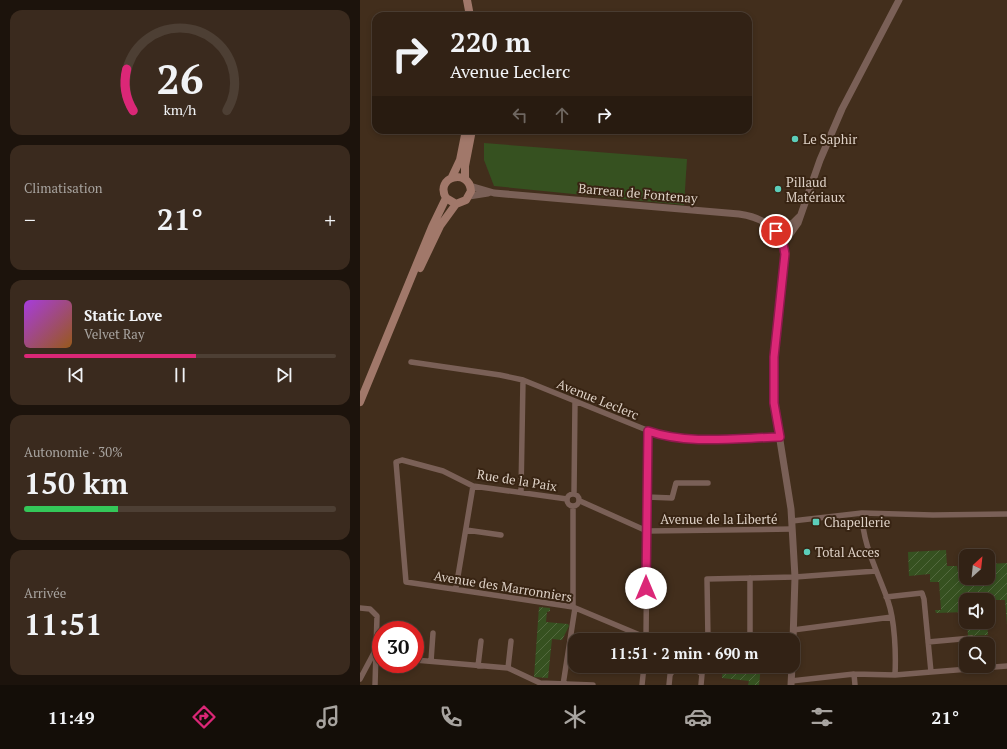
<!DOCTYPE html>
<html lang="fr">
<head>
<meta charset="utf-8">
<style>
	:root { --surface:#322215; --page:#3a2a1e; --text:#f1f3f6; --muted:#a8a4a0; --line:#4d3f34; --accent:#db2777 }
	body { margin:0; font-family:"PT Serif",serif; background:var(--page); color:var(--text); height:100vh; display:flex; flex-direction:column; font-size:15px; white-space:nowrap }
	* { box-sizing:border-box; margin:0 }
	p { font-size:13px; color:var(--muted) }
	.icon { flex:none; width:22px; height:22px; fill:none; stroke:currentColor; stroke-width:2; stroke-linecap:round; stroke-linejoin:round }
	.map { position:relative; flex:1; overflow:hidden }
	.details { display:flex; flex-direction:column; gap:10px; padding:10px; background:#1c130c; width:360px }
	.details>* { flex:none }
	.banner { position:absolute; left:12px; top:12px; width:380px; height:122px; border-radius:12px; box-shadow:0 2px 6px #0003,0 0 0 1px var(--line); background:#322215; color:var(--text); overflow:hidden }
	.needle { width:26px; rotate:27deg }
	.buttons { position:absolute; left:599px; top:549px; display:grid; gap:8px }
	.buttons a { display:grid; place-items:center; width:36px; height:36px; border-radius:8px; background:var(--surface); box-shadow:0 2px 6px #0003,0 0 0 1px var(--line); font-size:20px }
	.speed { position:absolute; left:12px; top:621px; display:flex; gap:8px; font-size:20px; font-weight:700; text-align:center }
	.speed>* { display:grid; place-content:center; width:52px; height:52px; border-radius:50%; background:var(--surface); box-shadow:0 2px 6px #0003,0 0 0 1px var(--line); line-height:1 }
	.speed .limit { border:6px solid #d22; background:#fff; color:#111 }
	.pin { position:absolute; display:grid; place-items:center; width:34px; height:34px; color:#fff; margin:-17px; border:2px solid #fff; border-radius:50%; box-shadow:0 1px 4px #0007 }
	.me { position:absolute; width:44px; margin:-22px; rotate:0deg; stroke-linejoin:round; filter:drop-shadow(0 0 3px #0008) }
	.turn { display:flex; align-items:center; gap:14px; height:84px; padding:0 12px; font-size:18px }
	.turn .icon { width:52px; height:52px; stroke-width:2.5 }
	.turn b { display:block; font-size:28px; line-height:34px }
	.lanes { display:flex; align-items:center; height:38px; padding:0 12px; background:#0003; justify-content:center; gap:20px; direction:ltr }
	.lanes .off { opacity:.35 }
	.big { font-size:30px; font-weight:600; line-height:1.1 }
	.details .card { flex:1; display:flex; flex-direction:column; justify-content:center; gap:6px; min-width:0; padding:0 14px; border-radius:12px; background:var(--page) }
	.details .dial { align-items:center; gap:0 }
	.dial svg { height:104px; overflow:visible; fill:none; stroke:var(--line); stroke-width:7; stroke-linecap:round; text-anchor:middle }
	.dial text { fill:var(--text); stroke:none }
	.song { display:flex; align-items:center; gap:12px }
	.cover { width:48px; height:48px; border-radius:6px; background:linear-gradient(135deg,hsl(280 70% 55%),hsl(30 70% 35%)) }
	.played { height:4px; border-radius:2px; background:linear-gradient(90deg,var(--accent) 55%,var(--line) 55%) }
	.keys { display:flex; justify-content:space-around; direction:ltr }
	.heat { display:flex; justify-content:space-between; align-items:center; font-size:22px; direction:ltr }
	.charge { height:6px; border-radius:3px; background:linear-gradient(90deg,#34c759 30%,var(--line) 0) }
	.trip { position:absolute; left:208px; top:633px; width:232px; height:40px; border-radius:12px; background:var(--surface); box-shadow:0 2px 6px #0003,0 0 0 1px var(--line); font-weight:600; line-height:40px; text-align:center }
	.dock { display:flex; height:64px; justify-content:space-around; align-items:center; background:#140e08; color:var(--muted) }
	.dock .icon { width:28px; height:28px }
	.dock .selected { color:var(--accent) }
	.dock b { font-size:18px; color:var(--text) }
	main { display:flex; flex:1; min-height:0 }
	.map>svg:first-child { display:block }
</style>
</head>
<body>
<main>
<section class="details">
<div class="card dial"><svg viewBox="0 0 100 80">
<path d="M14 69A42 42 0 1 1 86 69"/>
<path d="M14 69A42 42 0 0 1 9 37" stroke="#db2777"/>
<text x="50" y="56" font-size="32" font-weight="700">26</text>
<text x="50" y="72" font-size="11">km/h</text>
</svg></div>
<div class="card"><p>Climatisation</p>
<div class="heat"><a>−</a><b class="big">21°</b><a>+</a></div>
</div>
<div class="card">
<div class="song"><i class="cover"></i><div><b>Static Love</b><p>Velvet Ray</p></div></div>
<div class="played"></div>
<div class="keys"><svg class="icon" aria-label="previous" viewBox="0 0 24 24"><path d="M18 5L8 12l10 7zM5 5v14"/></svg><svg class="icon" aria-label="pause" viewBox="0 0 24 24"><path d="M8 5v14M16 5v14"/></svg><svg class="icon" aria-label="next" viewBox="0 0 24 24"><path d="M6 5l10 7-10 7zM19 5v14"/></svg></div>
</div>
<div class="card"><p>Autonomie · 30%</p><b class="big">150 km</b><div class="charge"></div></div>
<div class="card"><p>Arrivée</p><b class="big">11:51</b></div>
</section>
<div class="map">
<svg width="647" height="685" viewBox="0 0 647 685">
	<defs>
		<pattern id="garden-furrows" width="10" height="10" patternUnits="userSpaceOnUse"><rect width="10" height="10" fill="#365120"/><path d="M-1 1l2-2M0 10L10 0M9 11l2-2" fill="none" stroke="#53693f"/></pattern>
	</defs>
	<rect width="100%" height="100%" fill="#422e1c"/>
	<path fill="#365120" d="M 124,143 L 327,159 L 324,205 L 134,186 L 124,160 Z"/>
	<path fill="url(#garden-furrows)" d="M 586,550 L 587,566 L 597,566 L 598,572 L 606,572 L 606,578 L 628,578 L 628,564 L 647,563 L 647,625 L 645,600 L 606,600 L 606,612 L 576,613 L 575,610 L 581,610 L 579,582 L 570,582 L 570,574 L 549,576 L 548,552 Z
		M 179,607 L 190,608 L 190,611 L 187,612 L 186,622 L 208,624 L 209,626 L 202,640 L 192,639 L 188,678 L 174,677 Z
		M 607,622 L 627,622 L 628,635 L 608,636 Z
		M 363,666 L 401,666 L 399,685 L 388,685 L 389,681 L 362,678 Z"/>
	<g fill="none" stroke-linecap="round" stroke-linejoin="round">
		<path stroke="#7a6057" stroke-width="5.5" d="M 51,362 L 140,375 L 163,380 L 304,437 L 321,439 L 420,437
			M 161,492 L 163,380
			M207 500a6 6 0 1 1 12 0a6 6 0 1 1-12 0Z
			M 214,494 L 215,401
			M 287,497 L 312,498 L 316,483 L 348,483
			M 207,499 L 113,486 L 83,471 L 42,460 L 36,462 L 46,582 L 213,607 L 287,638 L 302,640
			M 220,501 L 287,531 L 432,529
			M 502,513 C 502,544 518,572 528,601 C 535,621 536,654 535,675
			M 432,521 L 502,513 L 573,515 L 647,514
			M 106,530 L 141,535
			M 96,588 L 113,486
			M 213,607 L 213,507
			M 0,608 L 10,609 L 17,616 L 16,649 L 0,679
			M 433,630 L 532,617
			M 286,640 L 288,431
			M 348,640 L 347,579 L 435,577 L 516,571
			M 390,640 L 390,578
			M 568,642 L 612,638
			M 55,660 L 148,668 L 180,683 L 233,685
			M 71,661 L 73,633
			M 118,666 L 121,641
			M 148,668 L 151,641
			M 571,672 L 647,666
			M 494,674 L 495,685
			M 431,681 L 494,674 L 535,675 L 571,672 L 564,599 L 562,593 L 526,597
			M 15,685 L 16,651
			M 203,685 L 215,608
			M 282,685 L 284,666
			M 309,685 L 310,675 L 314,669 L 338,671 L 342,674 L 341,685"/>
		<path stroke="#7a6057" stroke-width="7" d="M 110,186 L 134,193 L 379,214 C 402,217 422,229 425,254 L 414,357 L 414,403 L 431,509 L 435,577 L 433,640
			M 109,196 L 128,193
			M 416,231 L 433,223 L 439,217
			M 423,244 L 438,223 L 460,160 L 482,109 L 539,0
			M 431,685 L 432,666"/>
		<path stroke="#a1786a" stroke-width="8" d="M 107,0 L 110,16
			M 92,177 L 100,160 L 106,130
			M 105,179 L 105,166 L 112,130
			M 60,268 L 80,226 L 96,204
			M 0,402 L 72,227 L 86,198 C 74,177 109,167 111,191 L 106,200 L 96,204 L 86,198"/>
	</g>
	<g fill="none" stroke-linecap="round" stroke-linejoin="round">
		<defs>
			<path id="route" d="M 286,588 L 288,431 C 328,445 377,438 420,437 L 414,403 L 414,357 L 425,254 L 423,244 L 416,231"/>
		</defs>
		<use href="#route" stroke="#8e194d" stroke-width="10"/>
		<use href="#route" stroke="#db2777" stroke-width="7"/>
	</g>
	<g fill="#5cceba" stroke="#382413" stroke-width="1.5">
		<circle cx="435" cy="139" r="4"/>
		<circle cx="418" cy="189" r="4"/>
		<rect x="452" y="518" width="8" height="8" rx="2"/>
		<circle cx="447" cy="552" r="4"/>
	</g>
	<g text-anchor="middle" stroke-width="4" stroke-linejoin="round" paint-order="stroke">
		<g font-size="13" fill="#ded1c6" stroke="#382413" text-anchor="start">
			<text x="443" y="144">Le Saphir</text>
			<text x="426" y="187">Pillaud<tspan x="426" dy="15">Matériaux</tspan></text>
			<text x="464" y="527">Chapellerie</text>
			<text x="455" y="557">Total Acces</text>
		</g>
		<g font-size="13" fill="#ded1c6" stroke="#382413">
			<text transform="translate(278 193) rotate(5)" y="5">Barreau de Fontenay</text>
			<text transform="translate(238 399) rotate(22)" y="5">Avenue Leclerc</text>
			<text transform="translate(157 480) rotate(9)" y="5">Rue de la Paix</text>
			<text x="359" y="524">Avenue de la Liberté</text>
			<text transform="translate(143 586) rotate(9)" y="5">Avenue des Marronniers</text>
		</g>
	</g>
</svg>
<div class="buttons">
<a><svg class="needle" viewBox="-14 -14 28 28"><path d="M0-13l5 13h-10z" fill="#e53935"/><path d="M0 13l5-13h-10z" fill="#a8a4a0"/></svg></a>
<a><svg class="icon" aria-label="sound" viewBox="0 0 24 24"><path d="M4 9h4l5-4v14l-5-4H4zM17 9q2 3 0 6"/></svg></a>
<a><svg class="icon" aria-label="search" viewBox="0 0 24 24"><circle cx="10" cy="10" r="6"/><path d="M15 15l6 6"/></svg></a>
</div>
<div class="speed"><div class="limit">30</div></div>
<div class="pin" style="left:416px;top:231px;background:#d93025"><svg class="icon" aria-label="arrive" viewBox="0 0 24 24"><path d="M6 21V4h12l-3 4 3 4H6"/></svg></div>
<svg class="me" style="left:286px;top:588px" viewBox="-20 -20 40 40"><circle r="19" fill="#fff"/><path d="M0-13L10 11 0 6-10 11z" fill="#db2777"/></svg>
<div class="trip">11:51 · 2 min · 690 m</div>
<div class="banner">
<div class="turn"><svg class="icon" aria-label="right" viewBox="0 0 24 24"><path d="M7 20v-9h11M14 6l5 5-5 5"/></svg><div><b>220 m</b>Avenue Leclerc</div></div>
<div class="lanes"><svg class="icon off" aria-label="left" viewBox="0 0 24 24"><path d="M17 20v-9H6M10 6l-5 5 5 5"/></svg><svg class="icon off" aria-label="ahead" viewBox="0 0 24 24"><path d="M12 20V5M6 11l6-6 6 6"/></svg><svg class="icon" aria-label="right" viewBox="0 0 24 24"><path d="M7 20v-9h11M14 6l5 5-5 5"/></svg></div>
</div>
</div>
</main>
<nav class="dock">
<b>11:49</b>
<svg class="icon selected" aria-label="directions" viewBox="0 0 24 24"><path d="M12 3l9 9-9 9-9-9zM9 14v-3h6M13 9l2 2-2 2"/></svg>
<svg class="icon" aria-label="music" viewBox="0 0 24 24"><path d="M9 18V5l10-2v13"/><circle cx="6" cy="18" r="3"/><circle cx="16" cy="16" r="3"/></svg>
<svg class="icon" aria-label="phone" viewBox="0 0 24 24"><path d="M5 4h4l2 5-3 2q2 4 5 5l2-3 5 2v4C11 20 4 13 5 4z"/></svg>
<svg class="icon" aria-label="climate" viewBox="0 0 24 24"><path d="M12 3v18M4 7l16 10M4 17L20 7"/></svg>
<svg class="icon" aria-label="car" viewBox="0 0 24 24"><path d="M5 17H2v-5l4-1 3-4h7l3 4 3 1v5h-3M9 17h6M6 11h13"/><circle cx="7" cy="17" r="2"/><circle cx="17" cy="17" r="2"/></svg>
<svg class="icon" aria-label="filters" viewBox="0 0 24 24"><path d="M4 7h16M4 17h16"/><circle cx="9" cy="7" r="2"/><circle cx="15" cy="17" r="2"/></svg>
<b>21°</b>
</nav>
</body>
</html>
